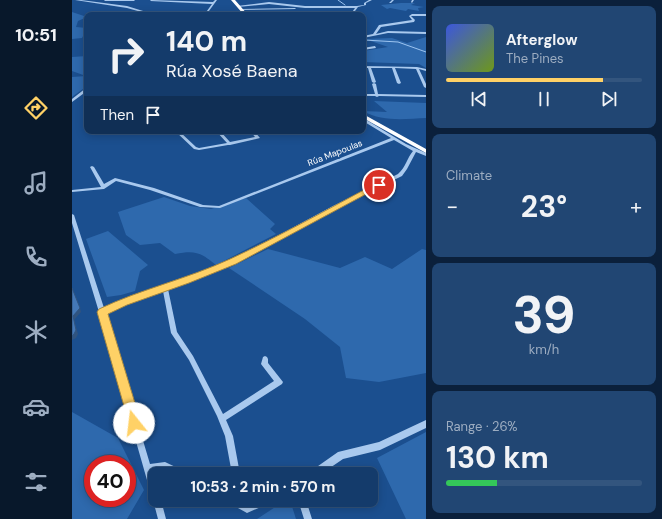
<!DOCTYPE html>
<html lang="en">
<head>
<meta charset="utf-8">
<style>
	:root { --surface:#143b6b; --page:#214673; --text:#f1f3f6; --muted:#9dadc1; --line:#33557e; --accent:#ffd166 }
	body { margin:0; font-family:"DM Sans",sans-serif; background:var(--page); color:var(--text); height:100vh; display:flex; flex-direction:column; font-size:15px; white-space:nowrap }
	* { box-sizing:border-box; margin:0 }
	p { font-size:13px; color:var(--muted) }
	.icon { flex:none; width:22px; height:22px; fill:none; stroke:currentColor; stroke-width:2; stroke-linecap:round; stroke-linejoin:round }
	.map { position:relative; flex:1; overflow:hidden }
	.side { display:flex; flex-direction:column; gap:6px; padding:6px; background:#0b203b; width:236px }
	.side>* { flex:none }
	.hud { position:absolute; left:12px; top:12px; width:282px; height:122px; border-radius:8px; box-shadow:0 2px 10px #0003,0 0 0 1px var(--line); background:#143b6b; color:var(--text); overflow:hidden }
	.speed { position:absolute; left:12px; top:455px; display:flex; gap:8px; font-size:20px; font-weight:700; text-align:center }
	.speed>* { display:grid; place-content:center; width:52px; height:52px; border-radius:50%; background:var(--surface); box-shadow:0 2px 10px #0003,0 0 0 1px var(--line); line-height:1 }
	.speed .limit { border:6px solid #d22; background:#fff; color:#111 }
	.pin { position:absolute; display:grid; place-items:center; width:34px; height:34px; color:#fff; margin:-17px; border:2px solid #fff; border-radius:50%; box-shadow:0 1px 4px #0007 }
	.me { position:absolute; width:44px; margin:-22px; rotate:344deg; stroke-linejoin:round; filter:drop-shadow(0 0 3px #0008) }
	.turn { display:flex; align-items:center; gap:14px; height:84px; padding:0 16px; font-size:18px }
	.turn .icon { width:52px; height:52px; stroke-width:2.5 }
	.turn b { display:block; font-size:28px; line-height:34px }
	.then { display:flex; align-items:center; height:38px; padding:0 16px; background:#0003; gap:8px; font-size:15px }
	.big { font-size:30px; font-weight:700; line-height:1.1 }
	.side .tile { flex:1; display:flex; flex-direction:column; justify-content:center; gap:6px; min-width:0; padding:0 14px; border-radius:8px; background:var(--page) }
	.side .dial { align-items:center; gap:0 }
	.dial b { font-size:52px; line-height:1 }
	.song { display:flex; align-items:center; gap:12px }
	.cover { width:48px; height:48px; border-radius:6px; background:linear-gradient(135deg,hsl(230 70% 55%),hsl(80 70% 35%)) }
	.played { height:4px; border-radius:2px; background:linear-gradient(90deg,var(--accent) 80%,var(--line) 80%) }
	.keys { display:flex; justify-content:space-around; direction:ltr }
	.heat { display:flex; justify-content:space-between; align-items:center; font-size:22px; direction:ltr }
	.charge { height:6px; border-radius:3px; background:linear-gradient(90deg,#34c759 26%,var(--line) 0) }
	.trip { position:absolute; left:76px; top:467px; width:230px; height:40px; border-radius:8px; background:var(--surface); box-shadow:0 2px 10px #0003,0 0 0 1px var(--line); font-weight:700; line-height:40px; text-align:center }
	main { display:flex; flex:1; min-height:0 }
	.tab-bar { display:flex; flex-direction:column; width:72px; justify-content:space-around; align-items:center; background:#08182b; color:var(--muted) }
	.tab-bar .icon { width:28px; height:28px }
	.tab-bar .selected { color:var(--accent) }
	.tab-bar b { font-size:18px; color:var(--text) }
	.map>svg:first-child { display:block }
</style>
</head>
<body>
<main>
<nav class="tab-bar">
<b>10:51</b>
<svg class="icon selected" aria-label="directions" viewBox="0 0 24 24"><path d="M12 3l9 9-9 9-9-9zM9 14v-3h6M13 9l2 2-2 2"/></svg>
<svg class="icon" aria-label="music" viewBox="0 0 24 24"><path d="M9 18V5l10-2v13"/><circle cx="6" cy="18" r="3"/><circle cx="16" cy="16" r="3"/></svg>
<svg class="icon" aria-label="phone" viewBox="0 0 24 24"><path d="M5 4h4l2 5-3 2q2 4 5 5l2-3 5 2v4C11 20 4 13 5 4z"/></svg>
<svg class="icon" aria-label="climate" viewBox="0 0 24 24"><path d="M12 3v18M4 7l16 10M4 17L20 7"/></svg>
<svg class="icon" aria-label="car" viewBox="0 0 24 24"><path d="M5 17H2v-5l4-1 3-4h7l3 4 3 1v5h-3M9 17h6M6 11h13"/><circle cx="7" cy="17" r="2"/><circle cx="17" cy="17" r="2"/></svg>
<svg class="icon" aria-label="filters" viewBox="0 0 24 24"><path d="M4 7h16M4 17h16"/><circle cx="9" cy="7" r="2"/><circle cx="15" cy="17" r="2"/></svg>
</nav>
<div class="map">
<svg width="354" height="519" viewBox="0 0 354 519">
	<rect width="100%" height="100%" fill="#1b4f8f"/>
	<path fill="#2e69ad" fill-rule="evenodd" d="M 329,3 L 343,3 L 339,5 L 352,7 L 346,8 L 347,11 L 336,9 L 334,11 L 318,8 L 315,9 L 309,5 Z
		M 0,12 L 15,17 L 6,21 L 4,27 L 15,28 L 10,38 L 0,39 Z
		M 354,37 L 354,68 L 347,64 L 291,62 L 291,51 L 316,47 L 293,39 L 320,38 L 335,43 Z
		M 15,56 L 15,86 L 0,97 L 0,77 L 14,76 L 0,71 L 0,57 Z
		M 302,101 L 354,103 L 354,118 C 333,119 310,122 291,111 L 315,112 Z
		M 92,197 L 118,206 L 139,209 L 174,198 L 203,224 L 198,229 L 204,234 L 144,265 C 128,252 123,250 103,254 L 88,243 L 68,245 L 54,235 L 46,212 Z
		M 36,231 L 76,265 L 68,271 L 63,291 L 49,295 L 35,297 L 14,239 Z
		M 196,249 L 268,268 L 293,257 L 320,269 L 350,249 L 354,250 L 354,373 L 307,382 L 274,378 L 268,347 L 233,319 L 157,268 Z
		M 0,412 L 46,438 L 72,490 L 55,519 L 0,519 ZM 21,464 L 55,464 L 55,498 L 21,498 Z
		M 354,432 L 354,519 L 334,519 L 305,458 Z
		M 214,500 L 218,500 L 224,519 L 185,519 Z"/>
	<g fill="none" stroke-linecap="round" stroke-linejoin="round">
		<path stroke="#9cc4f0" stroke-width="1" d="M 266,0 L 273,5
			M 292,40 L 326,42 L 354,52"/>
		<path fill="#a9c9ee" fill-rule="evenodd" d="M 3,0 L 9,0 L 55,6 L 84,15 L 80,15 L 55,8 Z
			M 33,0 L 62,0 L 63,1 L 32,1 Z
			M 79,0 L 141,2 L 143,0 L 145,0 L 134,15 L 132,15 L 140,4 L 78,1 Z
			M 297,0 L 300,0 L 294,3 L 294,5 L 286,7 L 280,15 L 278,15 L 283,8 L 233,8 L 197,4 L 166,7 L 165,6 L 197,2 L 233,6 L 285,6 L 292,5 L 292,3 Z
			M 320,0 L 322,0 L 319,3 L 317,3 Z
			M 340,0 L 342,0 L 340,3 L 339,2 Z
			M 169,9 L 223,8 L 224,9 L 168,10 Z
			M 340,14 L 354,14 L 354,16 L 339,16 L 343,20 L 342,22 L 309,27 L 304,34 L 316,31 L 354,32 L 354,34 L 316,33 L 291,38 L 291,36 L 301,34 L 307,25 L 340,20 L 337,16 Z
			M 303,46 L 304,48 L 291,50 L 291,48 Z
			M 291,66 L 345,67 L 354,69 L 354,71 L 347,69 L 354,84 L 354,88 L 352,87 L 344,69 L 323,68 L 329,83 L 327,84 L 325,83 L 320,68 L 299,68 L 304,82 L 302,83 L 300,82 L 296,68 L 291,68 Z
			M 302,83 L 304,84 L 306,94 L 354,95 L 354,97 L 307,96 L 305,97 L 303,96 L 291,96 L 291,94 L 303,94 L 300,84 Z
			M 14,88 L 15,88 L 15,91 L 0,102 L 0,99 Z
			M 291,118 L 334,144 L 354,153 L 354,156 L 344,152 L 335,169 L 330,176 L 265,208 L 163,263 L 116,282 L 96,289 L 105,332 L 121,356 L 151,414 L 202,381 L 189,364 L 191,357 L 193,356 L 195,357 L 196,359 L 196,363 L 211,382 L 210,384 L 154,420 L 161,436 L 168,474 L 160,474 L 153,436 L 145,416 L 117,360 L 99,333 L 91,291 L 53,304 L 33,313 L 78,464 L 93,462 L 112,471 L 113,474 L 100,474 L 93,470 L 81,472 L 83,480 L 83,500 L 89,500 L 94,519 L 86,519 L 81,500 L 82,498 L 80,497 L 79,494 L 27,312 L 0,223 L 0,214 L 2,215 L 32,308 L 49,300 L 112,280 L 159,261 L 261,206 L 326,174 C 334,167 335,158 341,151 L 322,140 L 148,208 L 128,207 L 78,190 L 44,181 L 32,189 L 0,192 L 0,190 L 29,187 L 18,167 L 20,166 L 22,167 L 32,184 L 43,178 L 82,188 L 131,205 L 147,206 L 319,138 L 291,121 Z
			M 103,131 L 107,131 L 124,147 L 127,148 L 155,143 L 144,131 L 148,131 L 158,142 L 183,137 L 178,131 L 182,131 L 188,138 L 158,145 L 156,145 L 127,150 L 122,149 Z
			M 354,420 L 354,428 L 308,450 L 271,459 L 249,474 L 238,474 L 239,471 L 266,452 L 307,442 Z
			M 156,500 L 168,500 L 175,504 L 185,500 L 199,500 L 198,503 L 175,513 L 157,503 Z
			M 226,500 L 234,500 L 240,519 L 232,519 Z"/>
		<path fill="#fff" fill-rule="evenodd" d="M 159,0 L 163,0 L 176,15 L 172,15 Z
			M 291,114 L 354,149 L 354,153 L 291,118 Z"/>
	</g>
	<path fill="#305480" d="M 8,308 L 9,312 L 2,320 L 6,334 L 4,338 L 0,340 L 1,316 Z"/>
	<path fill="#4478b7" stroke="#305480" d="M 0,288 L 8,308 L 1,316 L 4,330 L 2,334 L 0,336 Z"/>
	<path fill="#ffd166" stroke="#a68842" d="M 305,183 L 307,183 L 311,185 L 164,264 L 117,283 L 55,305 L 36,314 L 69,423 L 67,427 L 62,429 L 58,427 L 25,312 L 27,309 C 69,289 115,279 158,259 C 208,236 256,209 305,183 Z"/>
	<g text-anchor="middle" stroke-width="4" stroke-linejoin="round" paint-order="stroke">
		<g font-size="9" fill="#fff" stroke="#1b4f8f">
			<text transform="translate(263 153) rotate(-21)" y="3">Rúa Mapoulas</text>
		</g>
	</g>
</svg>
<div class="speed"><div class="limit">40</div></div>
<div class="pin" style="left:307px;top:185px;background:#d93025"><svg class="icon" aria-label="arrive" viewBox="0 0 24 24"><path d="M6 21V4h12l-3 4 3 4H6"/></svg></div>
<svg class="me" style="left:62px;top:423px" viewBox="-20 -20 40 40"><circle r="19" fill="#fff"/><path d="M0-13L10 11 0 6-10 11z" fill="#ffd166"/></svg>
<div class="trip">10:53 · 2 min · 570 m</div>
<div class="hud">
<div class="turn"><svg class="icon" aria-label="right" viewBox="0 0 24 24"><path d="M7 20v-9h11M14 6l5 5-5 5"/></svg><div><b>140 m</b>Rúa Xosé Baena</div></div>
<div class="then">Then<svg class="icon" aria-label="arrive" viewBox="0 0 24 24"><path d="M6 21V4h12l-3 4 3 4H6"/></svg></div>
</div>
</div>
<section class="side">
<div class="tile">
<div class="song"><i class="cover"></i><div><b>Afterglow</b><p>The Pines</p></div></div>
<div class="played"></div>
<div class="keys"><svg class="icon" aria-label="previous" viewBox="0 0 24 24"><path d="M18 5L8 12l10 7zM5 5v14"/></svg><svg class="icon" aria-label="pause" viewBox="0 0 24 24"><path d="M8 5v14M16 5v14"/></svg><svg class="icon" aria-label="next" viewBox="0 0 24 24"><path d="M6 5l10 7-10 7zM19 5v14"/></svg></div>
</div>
<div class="tile"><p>Climate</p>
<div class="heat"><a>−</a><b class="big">23°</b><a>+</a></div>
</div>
<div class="tile dial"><b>39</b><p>km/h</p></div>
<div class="tile"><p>Range · 26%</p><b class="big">130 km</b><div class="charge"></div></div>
</section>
</main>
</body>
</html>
